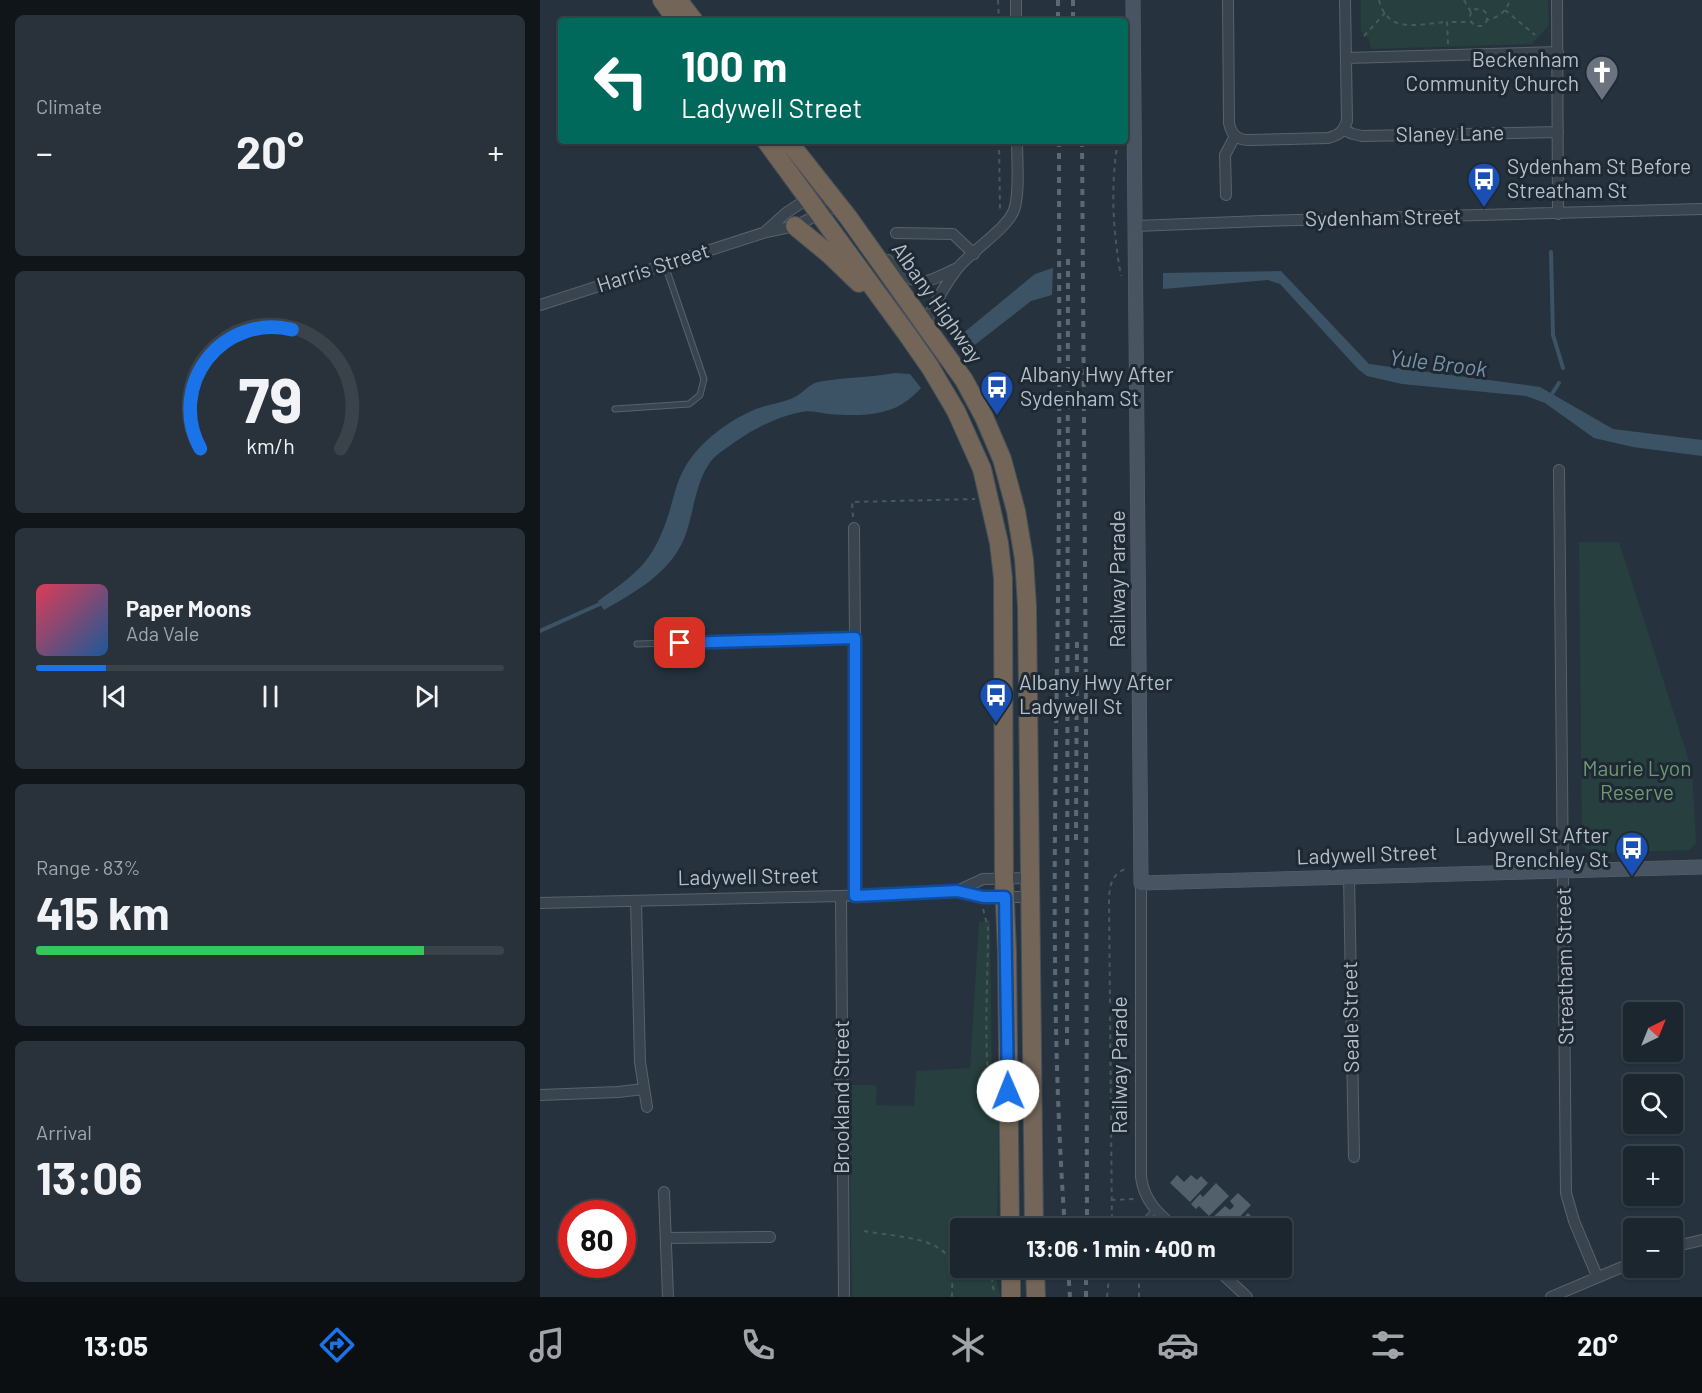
<!DOCTYPE html>
<html lang="en">
<head>
<meta charset="utf-8">
<style>
	:root { --surface:#1c262e; --page:#29323a; --text:#f1f3f6; --muted:#a0a5aa; --line:#3a434a; --accent:#1a73e8 }
	body { margin:0; font-family:Barlow,sans-serif; background:var(--page); color:var(--text); height:100vh; display:flex; flex-direction:column; font-size:22px; white-space:nowrap }
	* { box-sizing:border-box; margin:0 }
	p { font-size:20px; color:var(--muted) }
	.icon { flex:none; width:33px; height:33px; fill:none; stroke:currentColor; stroke-width:2; stroke-linecap:round; stroke-linejoin:round }
	.map { position:relative; flex:1; overflow:hidden }
	.panel { display:flex; flex-direction:column; gap:15px; padding:15px; background:#0f1519; width:540px }
	.panel>* { flex:none }
	.banner { position:absolute; left:18px; top:18px; width:570px; height:126px; border-radius:6px; box-shadow:0 2px 4px #0004,0 0 0 2px var(--line); background:#00695c; color:#fff; overflow:hidden }
	.needle { width:39px; rotate:43deg }
	.controls { position:absolute; left:1083px; top:1002px; display:grid; gap:12px }
	.controls a { display:grid; place-items:center; width:60px; height:60px; border-radius:6px; background:var(--surface); box-shadow:0 2px 4px #0004,0 0 0 2px var(--line); font-size:30px }
	.speed { position:absolute; left:18px; top:1200px; display:flex; gap:12px; font-size:30px; font-weight:700; text-align:center }
	.speed>* { display:grid; place-content:center; width:78px; height:78px; border-radius:50%; background:var(--surface); box-shadow:0 2px 4px #0004,0 0 0 2px var(--line); line-height:1 }
	.speed .limit { border:9px solid #d22; background:#fff; color:#111 }
	.pin { position:absolute; display:grid; place-items:center; width:51px; height:51px; color:#fff; margin:-26px; border-radius:12px; box-shadow:0 3px 9px #0006 }
	.me { position:absolute; width:66px; margin:-33px; rotate:359deg; stroke-linejoin:round; filter:drop-shadow(0 0 4px #0008) }
	.turn { display:flex; align-items:center; gap:21px; height:126px; padding:0 24px; font-size:27px }
	.turn .icon { width:78px; height:78px; stroke-width:2.5 }
	.turn b { display:block; font-size:42px; line-height:51px }
	.big { font-size:45px; font-weight:700; line-height:1.1 }
	.panel .tile { flex:1; display:flex; flex-direction:column; justify-content:center; gap:9px; min-width:0; padding:0 21px; border-radius:9px; background:var(--page) }
	.panel .dial { align-items:center; gap:0 }
	.dial svg { height:156px; overflow:visible; fill:none; stroke:var(--line); stroke-width:7; stroke-linecap:round; text-anchor:middle }
	.dial text { fill:var(--text); stroke:none }
	.song { display:flex; align-items:center; gap:18px }
	.cover { width:72px; height:72px; border-radius:9px; background:linear-gradient(135deg,hsl(350 70% 55%),hsl(210 70% 35%)) }
	.played { height:6px; border-radius:3px; background:linear-gradient(90deg,var(--accent) 15%,var(--line) 15%) }
	.keys { display:flex; justify-content:space-around; direction:ltr }
	.heat { display:flex; justify-content:space-between; align-items:center; font-size:33px; direction:ltr }
	.charge { height:9px; border-radius:4px; background:linear-gradient(90deg,#34c759 83%,var(--line) 0) }
	.trip { position:absolute; left:410px; top:1218px; width:342px; height:60px; border-radius:6px; background:var(--surface); box-shadow:0 2px 4px #0004,0 0 0 2px var(--line); font-weight:700; line-height:60px; text-align:center }
	.dock { display:flex; height:96px; justify-content:space-around; align-items:center; background:#0b0f12; color:var(--muted) }
	.dock .icon { width:42px; height:42px }
	.dock .on { color:var(--accent) }
	.dock b { font-size:27px; color:var(--text) }
	main { display:flex; flex:1; min-height:0 }
	.map>svg:first-child { display:block }
</style>
</head>
<body>
<main>
<section class="panel">
<div class="tile"><p>Climate</p>
<div class="heat"><a>−</a><b class="big">20°</b><a>+</a></div>
</div>
<div class="tile dial"><svg viewBox="0 0 100 80">
<path d="M14 69A42 42 0 1 1 86 69"/>
<path d="M14 69A42 42 0 0 1 61 8" stroke="#1a73e8"/>
<text x="50" y="56" font-size="32" font-weight="700">79</text>
<text x="50" y="72" font-size="11">km/h</text>
</svg></div>
<div class="tile">
<div class="song"><i class="cover"></i><div><b>Paper Moons</b><p>Ada Vale</p></div></div>
<div class="played"></div>
<div class="keys"><svg class="icon" aria-label="previous" viewBox="0 0 24 24"><path d="M18 5L8 12l10 7zM5 5v14"/></svg><svg class="icon" aria-label="pause" viewBox="0 0 24 24"><path d="M8 5v14M16 5v14"/></svg><svg class="icon" aria-label="next" viewBox="0 0 24 24"><path d="M6 5l10 7-10 7zM19 5v14"/></svg></div>
</div>
<div class="tile"><p>Range · 83%</p><b class="big">415 km</b><div class="charge"></div></div>
<div class="tile"><p>Arrival</p><b class="big">13:06</b></div>
</section>
<div class="map">
<svg width="1162" height="1297" viewBox="0 0 1162 1297">
	<rect width="100%" height="100%" fill="#26333e"/>
	<path fill="#273f3e" d="M 821,0 L 1008,0 L 1009,25 L 992,44 L 831,49 L 829,39 L 821,31 Z
		M 1039,542 L 1079,542 L 1152,770 L 1156,843 L 1150,850 L 1051,853 L 1042,845 Z
		M 450,920 L 452,1081 L 459,1121 L 457,1228 L 420,1228 L 420,1268 L 457,1268 L 457,1285 L 461,1297 L 312,1297 L 309,1085 L 334,1085 L 337,1087 L 336,1105 L 374,1106 L 376,1071 L 430,1068 L 439,922 Z"/>
	<path fill="#3c5366" d="M 513,268 L 512,295 L 491,301 L 432,347 L 422,334 L 495,274 Z
		M 741,271 L 829,364 L 1000,387 L 1073,429 L 1162,440 L 1162,456 L 1093,447 L 1054,438 L 1005,403 L 986,396 L 862,384 L 827,376 L 818,369 L 740,284 L 728,280 L 623,289 L 623,273 Z
		M 355,373 L 370,374 L 381,388 C 377,392 372,397 368,400 C 347,417 314,416 289,414 C 280,413 270,410 261,412 C 230,418 202,436 177,455 C 156,472 154,515 144,539 C 129,574 95,592 64,610 L 58,601 C 96,574 113,562 128,516 C 133,501 136,483 144,469 C 158,443 189,420 216,409 C 229,404 243,403 255,397 C 263,393 269,384 278,382 C 303,377 329,378 355,373 Z"/>
	<g fill="none" stroke-linecap="round" stroke-linejoin="round">
		<path stroke="#3c5366" stroke-width="4" d="M 1011,252 L 1013,335 L 1023,368
			M 1010,397 L 1019,383
			M 0,631 L 62,603"/>
	</g>
	<path fill="#51606b" d="M 637,1175 L 644,1182 L 651,1175 L 657,1180 L 661,1176 L 668,1183 L 650,1202 L 630,1183 Z
		M 676,1183 L 689,1196 L 669,1216 L 659,1206 L 656,1209 L 651,1204 L 660,1194 L 663,1197 Z
		M 698,1193 L 711,1205 L 689,1228 L 680,1221 L 675,1226 L 669,1221 L 685,1206 L 690,1210 L 694,1206 L 690,1201 Z
		M 708,1213 L 721,1226 L 719,1228 L 693,1228 Z"/>
	<g fill="none" stroke-linecap="round" stroke-linejoin="round">
		<defs>
			<path id="lane" d="M 75,409 L 149,404 L 160,395 L 164,379 L 125,265
				M 97,644 L 315,638
				M 604,1222 L 615,1210"/>
			<path id="street" d="M 476,0 L 476,21
				M 688,0 L 689,123 C 691,134 697,140 709,140 L 788,138 C 799,135 803,132 807,121 L 805,0
				M 1017,0 L 1018,214
				M 806,58 L 1018,52
				M 804,130 L 813,134 L 822,136 L 1018,132
				M 686,195 L 685,155 L 695,136
				M 596,226 L 722,221 L 1162,209
				M 226,231 L 246,213 L 270,197
				M 356,233 L 413,234 L 434,254
				M 348,260 C 357,270 370,284 386,281 C 395,280 409,271 418,268
				M 0,305 L 226,232 L 255,226 L 298,205
				M 385,324 C 394,305 404,286 417,269 C 430,252 468,228 474,210 C 480,193 477,160 477,141
				M 1019,470 L 1026,1193 L 1034,1221 L 1057,1276
				M 314,528 L 315,638 L 315,896
				M 809,876 L 814,1157
				M 601,883 L 601,1177 C 604,1201 618,1213 635,1228
				M 417,891 L 443,879 L 489,878
				M 301,896 L 304,1297
				M 96,901 L 100,1062 L 107,1107
				M 0,903 L 301,896 L 417,891 L 443,897 L 490,897
				M 0,1095 L 78,1092 L 104,1089
				M 124,1192 L 128,1297
				M 126,1238 L 230,1237
				M 1132,1247 L 1162,1240
				M 676,1268 L 707,1297
				M 1011,1297 L 1094,1262"/>
			<path id="secondary" d="M 593,0 L 601,883 L 1162,867"/>
			<path id="highway" d="M 122,0 L 137,21
				M 138,0 L 154,21
				M 226,141 L 367,334 L 390,367 L 416,411 L 442,469 L 459,543 L 463,578 L 464,878 L 467,952 L 470,1228
				M 248,141 L 308,217 L 409,359 L 424,380 L 444,417 L 462,459 L 476,511 L 484,559 L 487,606 L 494,1228
				M 255,226 L 290,255 L 319,283
				M 471,1268 L 471,1297
				M 495,1268 L 496,1297"/>
		</defs>
		<use href="#lane" stroke="#57626c" stroke-width="7"/>
		<use href="#street" stroke="#57626c" stroke-width="12"/>
		<use href="#secondary" stroke="#57626c" stroke-width="15"/>
		<use href="#highway" stroke="#444f59" stroke-width="20"/>
		<path stroke="#455b5b" stroke-width="2" stroke-dasharray="4.5 4.5" stroke-linecap="butt" d="M 458,0 L 459,21
			M 839,0 C 848,36 881,23 907,22
			M 924,0 L 931,12 L 935,9 L 943,10 L 946,13 L 947,20 C 959,17 966,12 970,0
			M 965,10 L 995,35
			M 931,12 C 929,19 930,22 936,26 L 942,26 L 947,21
			M 824,36 L 845,13
			M 908,44 L 907,22 L 931,22
			M 459,141 L 460,210
			M 578,141 C 570,186 573,232 581,276
			M 313,517 L 312,502 L 435,499
			M 443,909 L 448,928 C 448,988 442,1056 453,1115
			M 571,1200 L 595,1199
			M 572,1228 L 569,897 C 570,883 573,873 588,868
			M 324,1231 C 347,1236 405,1236 411,1264 C 413,1275 412,1287 412,1297
			M 453,1268 L 452,1284 L 455,1294
			M 567,1297 L 570,1268
			M 599,1297 L 599,1268"/>
		<use href="#lane" stroke="#39444e" stroke-width="5"/>
		<use href="#street" stroke="#39444e" stroke-width="10"/>
		<use href="#secondary" stroke="#485461" stroke-width="14"/>
		<use href="#highway" stroke="#736557" stroke-width="18"/>
		<path stroke="#5c6975" stroke-width="4" stroke-dasharray="6 6" stroke-linecap="butt" d="M 518,0 L 518,21
			M 533,0 L 533,21
			M 519,141 C 519,294 520,447 518,600 C 515,809 510,1020 525,1228
			M 542,141 L 546,708 L 547,1228
			M 536,840 L 537,636
			M 527,1045 L 528,255
			M 528,1268 L 530,1297
			M 546,1297 L 546,1268"/>
	</g>
	<g fill="none" stroke-linecap="round" stroke-linejoin="round">
		<defs>
			<path id="route" d="M 140,643 L 315,638 L 315,896 L 417,891 L 443,897 L 465,897 L 468,1091"/>
		</defs>
		<use href="#route" stroke="#114b97" stroke-width="15"/>
		<use href="#route" stroke="#1a73e8" stroke-width="10"/>
	</g>
	<defs>
		<symbol id="church-pin" viewBox="-11 -11 22 30"><path d="M0 17L-7.5 6A9.5 9.5 0 1 1 7.5 6Z" fill="#6b7280" stroke="#1e2933"/><path d="M-1.2-6h2.4v3.5h3.3v2.4h-3.3V6h-2.4V-.1h-3.3v-2.4h3.3Z" fill="#fff"/></symbol>
		<symbol id="bus-pin" viewBox="-11 -11 22 30"><path d="M0 17L-7.5 6A9.5 9.5 0 1 1 7.5 6Z" fill="#1a4fb4" stroke="#1e2933"/><path d="M-5-6H5V4H4V6H2V4H-2V6H-4V4H-5ZM-3.5-4V0h7V-4ZM-3.5 1.2v1.5H-2V1.2ZM2 1.2v1.5H3.5V1.2Z" fill="#fff"/></symbol>
	</defs>
	<g fill-rule="evenodd">
		<use href="#church-pin" x="1043" y="53" width="38" height="52"/>
		<use href="#bus-pin" x="925" y="160" width="38" height="52"/>
		<use href="#bus-pin" x="438" y="368" width="38" height="52"/>
		<use href="#bus-pin" x="437" y="676" width="38" height="52"/>
		<use href="#bus-pin" x="1073" y="829" width="38" height="52"/>
	</g>
	<g text-anchor="middle" stroke-width="6" stroke-linejoin="round" paint-order="stroke">
		<g font-size="21" fill="#b6bfc9" stroke="#1e2933" text-anchor="start">
			<text x="1039" y="67" text-anchor="end">Beckenham<tspan x="1039" dy="24">Community Church</tspan></text>
			<text x="967" y="174">Sydenham St Before<tspan x="967" dy="24">Streatham St</tspan></text>
			<text x="480" y="382">Albany Hwy After<tspan x="480" dy="24">Sydenham St</tspan></text>
			<text x="479" y="690">Albany Hwy After<tspan x="479" dy="24">Ladywell St</tspan></text>
			<text x="1069" y="843" text-anchor="end">Ladywell St After<tspan x="1069" dy="24">Brenchley St</tspan></text>
		</g>
		<g font-size="21" fill="#b6bfc9" stroke="#1e2933">
			<text transform="translate(910 134) rotate(-1)" y="7">Slaney Lane</text>
			<text transform="translate(843 218) rotate(-1)" y="7">Sydenham Street</text>
			<text transform="translate(113 268) rotate(-18)" y="7">Harris Street</text>
			<text transform="translate(397 303) rotate(55)" y="7">Albany Highway</text>
			<text transform="translate(578 579) rotate(-90)" y="7">Railway Parade</text>
			<text transform="translate(827 855) rotate(-2)" y="7">Ladywell Street</text>
			<text transform="translate(208 877) rotate(-1)" y="7">Ladywell Street</text>
			<text transform="translate(1025 966) rotate(-91)" y="7">Streatham Street</text>
			<text transform="translate(811 1017) rotate(-91)" y="7">Seale Street</text>
			<text transform="translate(580 1065) rotate(-90)" y="7">Railway Parade</text>
			<text transform="translate(302 1097) rotate(-90)" y="7">Brookland Street</text>
		</g>
		<g font-size="21" fill="#6e9972" stroke="#1e2933">
			<text x="1097" y="776">Maurie Lyon<tspan x="1097" dy="24">Reserve</tspan></text>
		</g>
		<g font-size="22" font-style="italic" fill="#7794aa" stroke="#1e2933">
			<text transform="translate(898 363) rotate(7)" y="8">Yule Brook</text>
		</g>
	</g>
</svg>
<div class="controls">
<a><svg class="needle" viewBox="-14 -14 28 28"><path d="M0-13l5 13h-10z" fill="#e53935"/><path d="M0 13l5-13h-10z" fill="#a0a5aa"/></svg></a>
<a><svg class="icon" aria-label="search" viewBox="0 0 24 24"><circle cx="10" cy="10" r="6"/><path d="M15 15l6 6"/></svg></a>
<a>+</a>
<a>−</a>
</div>
<div class="speed"><div class="limit">80</div></div>
<div class="pin" style="left:140px;top:643px;background:#d93025"><svg class="icon" aria-label="arrive" viewBox="0 0 24 24"><path d="M6 21V4h12l-3 4 3 4H6"/></svg></div>
<svg class="me" style="left:468px;top:1091px" viewBox="-20 -20 40 40"><circle r="19" fill="#fff"/><path d="M0-13L10 11 0 6-10 11z" fill="#1a73e8"/></svg>
<div class="trip">13:06 · 1 min · 400 m</div>
<div class="banner">
<div class="turn"><svg class="icon" aria-label="left" viewBox="0 0 24 24"><path d="M17 20v-9H6M10 6l-5 5 5 5"/></svg><div><b>100 m</b>Ladywell Street</div></div>
</div>
</div>
</main>
<nav class="dock">
<b>13:05</b>
<svg class="icon on" aria-label="directions" viewBox="0 0 24 24"><path d="M12 3l9 9-9 9-9-9zM9 14v-3h6M13 9l2 2-2 2"/></svg>
<svg class="icon" aria-label="music" viewBox="0 0 24 24"><path d="M9 18V5l10-2v13"/><circle cx="6" cy="18" r="3"/><circle cx="16" cy="16" r="3"/></svg>
<svg class="icon" aria-label="phone" viewBox="0 0 24 24"><path d="M5 4h4l2 5-3 2q2 4 5 5l2-3 5 2v4C11 20 4 13 5 4z"/></svg>
<svg class="icon" aria-label="climate" viewBox="0 0 24 24"><path d="M12 3v18M4 7l16 10M4 17L20 7"/></svg>
<svg class="icon" aria-label="car" viewBox="0 0 24 24"><path d="M5 17H2v-5l4-1 3-4h7l3 4 3 1v5h-3M9 17h6M6 11h13"/><circle cx="7" cy="17" r="2"/><circle cx="17" cy="17" r="2"/></svg>
<svg class="icon" aria-label="filters" viewBox="0 0 24 24"><path d="M4 7h16M4 17h16"/><circle cx="9" cy="7" r="2"/><circle cx="15" cy="17" r="2"/></svg>
<b>20°</b>
</nav>
</body>
</html>
